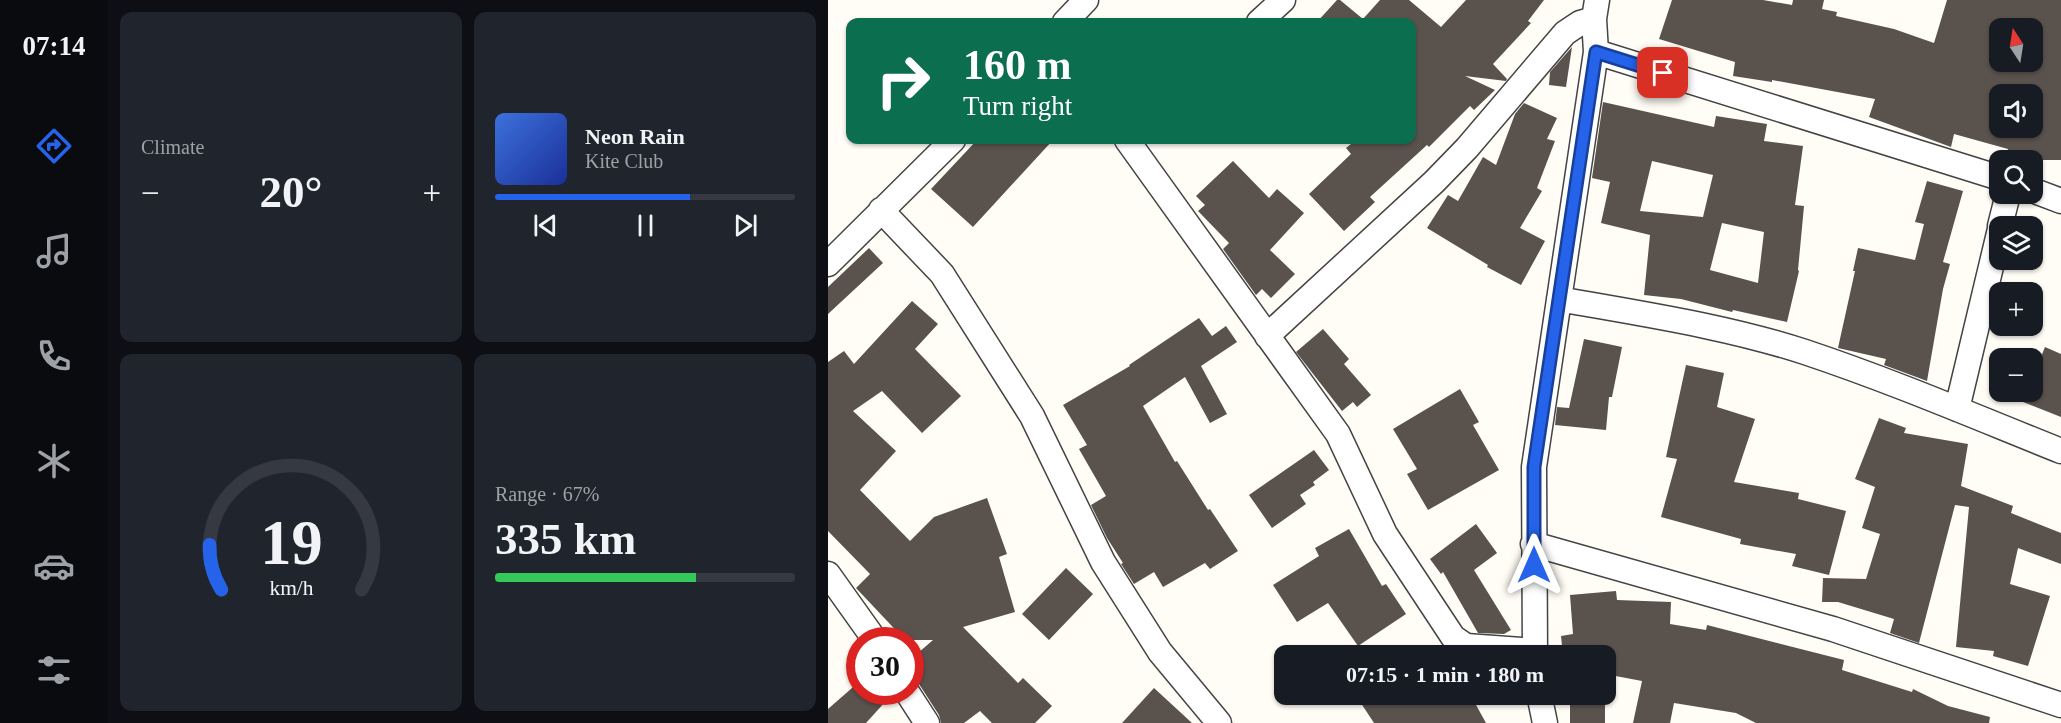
<!DOCTYPE html>
<html lang="en">
<head>
<meta charset="utf-8">
<style>
	:root { --surface:#171b24; --page:#20242c; --text:#f1f3f6; --muted:#9ea1a6; --line:#363941; --accent:#2563eb }
	body { margin:0; font-family:Georgia,serif; background:var(--page); color:var(--text); height:100vh; display:flex; flex-direction:column; font-size:22px; white-space:nowrap }
	* { box-sizing:border-box; margin:0 }
	p { font-size:20px; color:var(--muted) }
	.icon { flex:none; width:33px; height:33px; fill:none; stroke:currentColor; stroke-width:2; stroke-linecap:round; stroke-linejoin:round }
	.map { position:relative; flex:1; overflow:hidden }
	.details { display:flex; flex-direction:column; gap:12px; padding:12px; background:#0d0f14; width:720px }
	.details>* { flex:none }
	.guide { position:absolute; left:18px; top:18px; width:570px; height:126px; border-radius:12px; box-shadow:0 2px 4px #0004; background:#0b6e4f; color:#fff; overflow:hidden }
	.needle { width:39px; rotate:348deg }
	.fabs { position:absolute; left:1161px; top:18px; display:grid; gap:12px }
	.fabs a { display:grid; place-items:center; width:54px; height:54px; border-radius:12px; background:var(--surface); box-shadow:0 2px 4px #0004; font-size:30px }
	.speed { position:absolute; left:18px; top:627px; display:flex; gap:12px; font-size:30px; font-weight:700; text-align:center }
	.speed>* { display:grid; place-content:center; width:78px; height:78px; border-radius:50%; background:var(--surface); box-shadow:0 2px 4px #0004; line-height:1 }
	.speed .limit { border:9px solid #d22; background:#fff; color:#111 }
	.pin { position:absolute; display:grid; place-items:center; width:51px; height:51px; color:#fff; margin:-26px; border-radius:12px; box-shadow:0 3px 9px #0006 }
	.me { position:absolute; width:66px; margin:-33px; rotate:0deg; stroke-linejoin:round; filter:drop-shadow(0 0 4px #0008) }
	.turn { display:flex; align-items:center; gap:21px; height:126px; padding:0 18px; font-size:27px }
	.turn .icon { width:78px; height:78px; stroke-width:2.5 }
	.turn b { display:block; font-size:42px; line-height:51px }
	.big { font-size:45px; font-weight:700; line-height:1.1 }
	.details .tile { flex:1; display:flex; flex-direction:column; justify-content:center; gap:9px; min-width:0; padding:0 21px; border-radius:12px; background:var(--page) }
	.details .dial { align-items:center; gap:0 }
	.dial svg { height:156px; overflow:visible; fill:none; stroke:var(--line); stroke-width:7; stroke-linecap:round; text-anchor:middle }
	.dial text { fill:var(--text); stroke:none }
	.song { display:flex; align-items:center; gap:18px }
	.cover { width:72px; height:72px; border-radius:9px; background:linear-gradient(135deg,hsl(220 70% 55%),hsl(230 70% 35%)) }
	.played { height:6px; border-radius:3px; background:linear-gradient(90deg,var(--accent) 65%,var(--line) 65%) }
	.keys { display:flex; justify-content:space-around; direction:ltr }
	.heat { display:flex; justify-content:space-between; align-items:center; font-size:33px; direction:ltr }
	.charge { height:9px; border-radius:4px; background:linear-gradient(90deg,#34c759 67%,var(--line) 0) }
	.details .tiles { flex:1; display:grid; gap:12px; grid-template-columns:repeat(2,1fr) }
	.trip { position:absolute; left:446px; top:645px; width:342px; height:60px; border-radius:12px; background:var(--surface); box-shadow:0 2px 4px #0004; font-weight:700; line-height:60px; text-align:center }
	main { display:flex; flex:1; min-height:0 }
	.dock { display:flex; flex-direction:column; width:108px; justify-content:space-around; align-items:center; background:#090b0e; color:var(--muted) }
	.dock .icon { width:42px; height:42px }
	.dock .on { color:var(--accent) }
	.dock b { font-size:27px; color:var(--text) }
	.map>svg:first-child { display:block }
</style>
</head>
<body>
<main>
<nav class="dock">
<b>07:14</b>
<svg class="icon on" aria-label="directions" viewBox="0 0 24 24"><path d="M12 3l9 9-9 9-9-9zM9 14v-3h6M13 9l2 2-2 2"/></svg>
<svg class="icon" aria-label="music" viewBox="0 0 24 24"><path d="M9 18V5l10-2v13"/><circle cx="6" cy="18" r="3"/><circle cx="16" cy="16" r="3"/></svg>
<svg class="icon" aria-label="phone" viewBox="0 0 24 24"><path d="M5 4h4l2 5-3 2q2 4 5 5l2-3 5 2v4C11 20 4 13 5 4z"/></svg>
<svg class="icon" aria-label="climate" viewBox="0 0 24 24"><path d="M12 3v18M4 7l16 10M4 17L20 7"/></svg>
<svg class="icon" aria-label="car" viewBox="0 0 24 24"><path d="M5 17H2v-5l4-1 3-4h7l3 4 3 1v5h-3M9 17h6M6 11h13"/><circle cx="7" cy="17" r="2"/><circle cx="17" cy="17" r="2"/></svg>
<svg class="icon" aria-label="filters" viewBox="0 0 24 24"><path d="M4 7h16M4 17h16"/><circle cx="9" cy="7" r="2"/><circle cx="15" cy="17" r="2"/></svg>
</nav>
<section class="details">
<div class="tiles">
<div class="tile"><p>Climate</p>
<div class="heat"><a>−</a><b class="big">20°</b><a>+</a></div>
</div>
<div class="tile">
<div class="song"><i class="cover"></i><div><b>Neon Rain</b><p>Kite Club</p></div></div>
<div class="played"></div>
<div class="keys"><svg class="icon" aria-label="previous" viewBox="0 0 24 24"><path d="M18 5L8 12l10 7zM5 5v14"/></svg><svg class="icon" aria-label="pause" viewBox="0 0 24 24"><path d="M8 5v14M16 5v14"/></svg><svg class="icon" aria-label="next" viewBox="0 0 24 24"><path d="M6 5l10 7-10 7zM19 5v14"/></svg></div>
</div>
<div class="tile dial"><svg viewBox="0 0 100 80">
<path d="M14 69A42 42 0 1 1 86 69"/>
<path d="M14 69A42 42 0 0 1 8 46" stroke="#2563eb"/>
<text x="50" y="56" font-size="32" font-weight="700">19</text>
<text x="50" y="72" font-size="11">km/h</text>
</svg></div>
<div class="tile"><p>Range · 67%</p><b class="big">335 km</b><div class="charge"></div></div>
</div>
</section>
<div class="map">
<svg width="1233" height="723" viewBox="0 0 1233 723">
	<rect width="100%" height="100%" fill="#fffdf5"/>
	<path fill="#5a524d" fill-rule="evenodd" d="M 509,0 L 512,0 L 535,19 L 552,0 L 581,0 L 613,27 L 638,0 L 716,0 L 700,21 L 703,23 L 665,64 L 679,79 L 678,81 L 637,76 L 667,90 L 646,110 L 642,106 L 601,147 L 599,145 L 542,197 L 547,202 L 516,231 L 481,194 L 523,154 L 518,148 L 528,140 L 584,140 L 584,22 L 489,22 Z
		M 844,0 L 935,0 L 964,5 L 965,0 L 996,0 L 994,9 L 1009,12 L 1008,16 L 1066,29 L 1106,43 L 1119,0 L 1233,0 L 1233,160 L 1178,160 L 1180,149 L 1126,134 L 1123,147 L 1041,117 L 1047,99 L 944,80 L 944,82 L 905,76 L 907,62 L 831,39 ZM 1172,28 L 1204,28 L 1204,62 L 1172,62 ZM 1172,94 L 1204,94 L 1204,128 L 1172,128 Z
		M 744,47 L 738,87 L 721,85 L 722,72 Z
		M 775,102 L 886,127 L 888,116 L 939,124 L 936,141 L 975,146 L 967,205 L 976,206 L 970,270 L 971,271 L 959,322 L 905,310 L 904,312 L 853,299 L 816,295 L 822,235 L 773,223 L 782,182 L 764,178 ZM 824,161 L 885,175 L 875,217 L 812,211 ZM 894,223 L 936,232 L 930,283 L 882,270 Z
		M 696,103 L 729,118 L 719,139 L 727,141 L 709,188 L 714,191 L 692,228 L 717,241 L 693,285 L 659,267 L 660,265 L 599,228 L 620,195 L 630,201 L 655,157 L 668,165 L 687,114 Z
		M 149,140 L 225,140 L 145,227 L 103,189 Z
		M 405,161 L 441,198 L 449,189 L 476,213 L 442,250 L 467,274 L 443,298 L 434,289 L 428,295 L 395,249 L 401,243 L 370,211 L 377,205 L 368,196 Z
		M 1099,181 L 1135,191 L 1115,262 L 1122,264 L 1115,289 L 1099,381 L 1056,365 L 1058,359 L 1010,348 L 1027,271 L 1025,271 L 1030,248 L 1087,260 L 1096,224 L 1087,222 Z
		M 41,248 L 55,263 L 0,314 L 0,287 Z
		M 84,301 L 110,324 L 87,349 L 133,396 L 94,433 L 54,391 L 25,411 L 68,451 L 32,490 L 82,541 L 106,517 L 159,498 L 179,554 L 171,557 L 187,612 L 135,627 L 190,683 L 195,678 L 224,706 L 207,723 L 164,723 L 152,711 L 136,723 L 113,723 L 111,715 L 91,684 L 82,679 L 82,660 L 105,640 L 77,640 L 28,588 L 42,574 L 0,531 L 0,362 L 16,351 L 26,364 Z
		M 371,318 L 384,336 L 398,326 L 409,342 L 373,366 L 399,414 L 382,423 L 357,377 L 315,406 L 347,462 L 349,461 L 380,510 L 382,509 L 410,551 L 382,569 L 377,563 L 335,587 L 326,572 L 306,584 L 293,564 L 295,563 L 279,538 L 263,505 L 278,496 L 251,449 L 259,445 L 235,405 L 302,366 L 301,365 Z
		M 495,329 L 521,359 L 516,364 L 543,395 L 529,407 L 525,402 L 514,411 L 468,352 Z
		M 756,339 L 794,347 L 784,397 L 781,397 L 778,430 L 727,425 L 729,407 L 741,408 Z
		M 1217,347 L 1233,354 L 1233,417 L 1195,402 L 1199,392 L 1204,392 L 1204,379 Z
		M 858,365 L 896,373 L 889,407 L 927,419 L 906,482 L 971,493 L 970,499 L 1018,511 L 1001,575 L 964,566 L 968,554 L 912,544 L 913,539 L 833,517 L 849,459 L 838,457 Z
		M 632,389 L 651,422 L 645,425 L 671,470 L 600,510 L 579,474 L 589,469 L 565,429 Z
		M 1051,418 L 1078,428 L 1076,433 L 1140,444 L 1133,486 L 1185,506 L 1183,513 L 1233,533 L 1233,564 L 1190,548 L 1182,584 L 1222,596 L 1200,666 L 1165,656 L 1166,651 L 1128,647 L 1141,507 L 1127,505 L 1091,643 L 1062,633 L 1066,619 L 1010,602 L 994,602 L 995,578 L 1038,579 L 1052,534 L 1034,528 L 1047,487 L 1027,479 Z
		M 486,450 L 501,470 L 485,482 L 487,485 L 472,495 L 478,504 L 444,528 L 421,495 Z
		M 648,524 L 669,553 L 646,570 L 683,630 L 676,634 L 650,633 L 615,572 L 613,574 L 602,559 Z
		M 521,529 L 554,586 L 558,584 L 578,614 L 530,646 L 500,603 L 469,622 L 445,585 L 491,556 L 487,548 Z
		M 238,568 L 265,594 L 221,640 L 194,614 Z
		M 788,591 L 789,600 L 843,602 L 842,624 L 878,630 L 879,625 L 1016,660 L 1014,670 L 1084,692 L 1085,689 L 1120,706 L 1162,717 L 1161,723 L 928,723 L 908,713 L 846,703 L 842,723 L 805,723 L 814,681 L 777,674 L 777,656 L 735,656 L 733,636 L 745,634 L 742,595 Z
		M 32,681 L 32,692 L 49,692 L 57,702 L 38,723 L 0,723 L 0,709 Z
		M 326,688 L 364,723 L 294,723 Z
		M 527,694 L 642,694 L 658,723 L 546,723 Z
		M 742,694 L 777,694 L 777,723 L 742,723 Z"/>
	<g fill="none" stroke-linecap="round" stroke-linejoin="round">
		<defs>
			<path id="minor" d="M 237,22 L 258,0
				M 431,22 L 455,0
				M 768,52 L 1172,178
				M 299,140 L 510,434 L 557,534 L 625,637 L 638,646 L 707,651
				M 1204,190 L 1233,201
				M 53,210 L 114,274 L 204,416 L 275,562 L 332,652 L 391,723
				M 1172,226 L 1180,194
				M 0,264 L 125,140
				M 731,299 C 814,314 897,326 977,352 C 1064,381 1148,417 1233,451
				M 439,336 L 606,182 L 639,148 L 737,33 L 752,23 L 766,19
				M 1129,409 L 1172,229
				M 705,544 L 1005,629 L 1233,705
				M 0,574 L 47,640
				M 707,656 L 706,467 L 768,52 L 766,19 L 769,0
				M 79,692 L 99,723
				M 711,694 L 717,723"/>
		</defs>
		<use href="#minor" stroke="#444" stroke-width="27"/>
		<use href="#minor" stroke="#fff" stroke-width="24"/>
	</g>
	<g fill="none" stroke-linecap="round" stroke-linejoin="round">
		<defs>
			<path id="route" d="M 706,565 L 706,467 L 768,52 L 835,73"/>
		</defs>
		<use href="#route" stroke="#184099" stroke-width="15"/>
		<use href="#route" stroke="#2563eb" stroke-width="10"/>
	</g>
</svg>
<div class="fabs">
<a><svg class="needle" viewBox="-14 -14 28 28"><path d="M0-13l5 13h-10z" fill="#e53935"/><path d="M0 13l5-13h-10z" fill="#9ea1a6"/></svg></a>
<a><svg class="icon" aria-label="sound" viewBox="0 0 24 24"><path d="M4 9h4l5-4v14l-5-4H4zM17 9q2 3 0 6"/></svg></a>
<a><svg class="icon" aria-label="search" viewBox="0 0 24 24"><circle cx="10" cy="10" r="6"/><path d="M15 15l6 6"/></svg></a>
<a><svg class="icon" aria-label="layers" viewBox="0 0 24 24"><path d="M12 4l9 5-9 5-9-5zM3 14l9 5 9-5"/></svg></a>
<a>+</a>
<a>−</a>
</div>
<div class="speed"><div class="limit">30</div></div>
<div class="pin" style="left:835px;top:73px;background:#d93025"><svg class="icon" aria-label="arrive" viewBox="0 0 24 24"><path d="M6 21V4h12l-3 4 3 4H6"/></svg></div>
<svg class="me" style="left:706px;top:565px" viewBox="-20 -20 40 40"><path d="M0-17L14 15 0 8-14 15z" fill="#2563eb" stroke="#fff" stroke-width="4"/></svg>
<div class="trip">07:15 · 1 min · 180 m</div>
<div class="guide">
<div class="turn"><svg class="icon" aria-label="right" viewBox="0 0 24 24"><path d="M7 20v-9h11M14 6l5 5-5 5"/></svg><div><b>160 m</b>Turn right</div></div>
</div>
</div>
</main>
</body>
</html>
